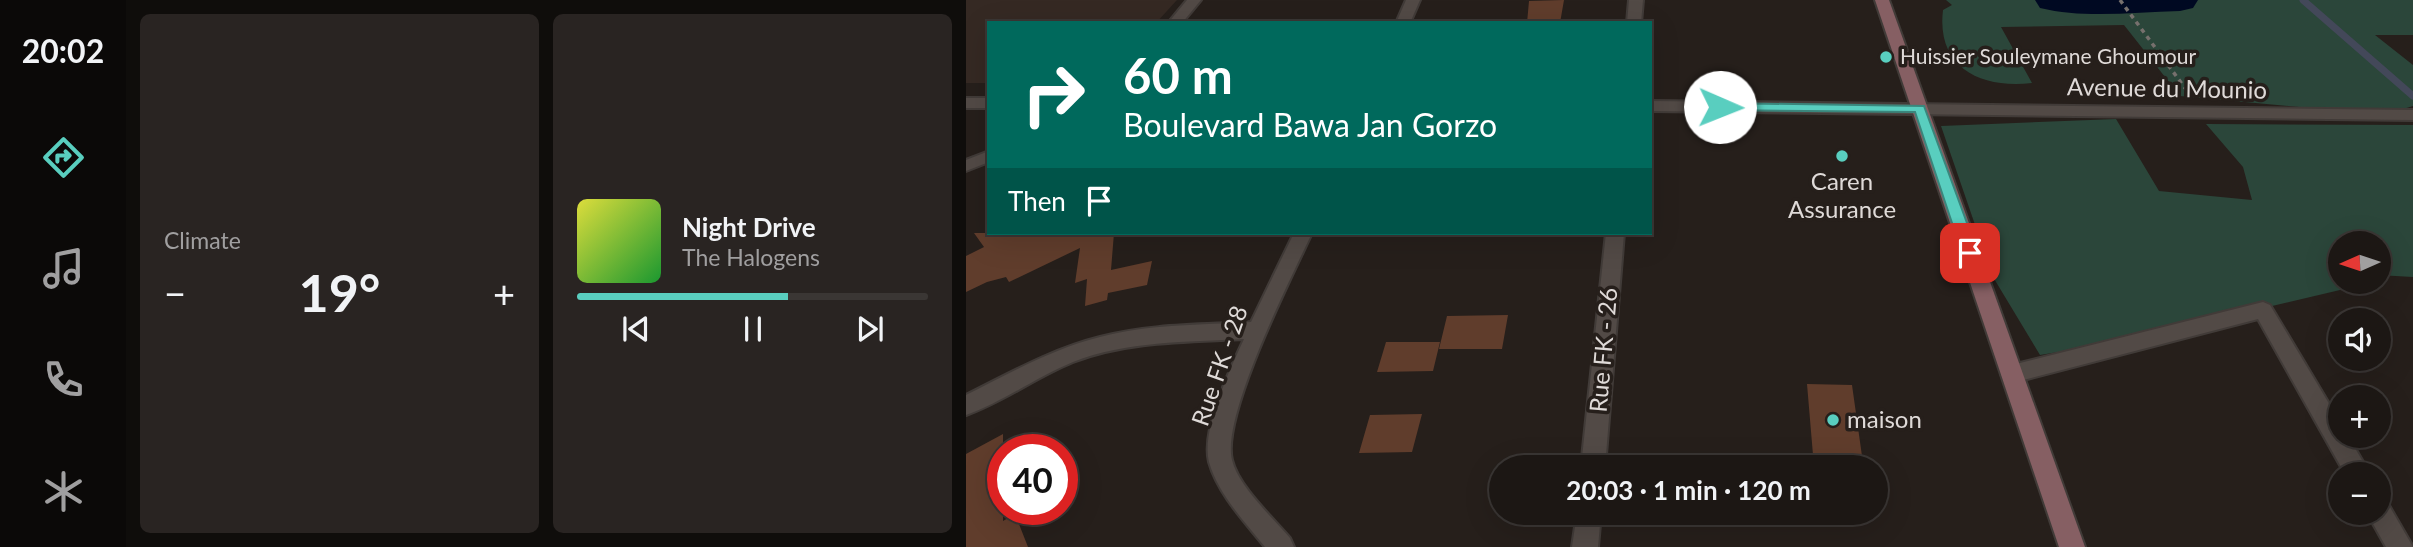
<!DOCTYPE html>
<html lang="en">
<head>
<meta charset="utf-8">
<style>
	:root { --surface:#1c1714; --page:#292422; --text:#f1f3f6; --muted:#a09fa0; --line:#3a3634; --accent:#59cebf }
	body { margin:0; font-family:Lato,sans-serif; background:var(--page); color:var(--text); height:100vh; display:flex; flex-direction:column; font-size:26px; white-space:nowrap }
	* { box-sizing:border-box; margin:0 }
	p { font-size:23px; color:var(--muted) }
	.icon { flex:none; width:38px; height:38px; fill:none; stroke:currentColor; stroke-width:2; stroke-linecap:round; stroke-linejoin:round }
	.map { position:relative; flex:1; overflow:hidden }
	.side { display:flex; flex-direction:column; gap:14px; padding:14px; background:#0f0d0b; width:840px }
	.side>* { flex:none }
	.banner { position:absolute; left:21px; top:21px; width:665px; height:214px; border-radius:0px; box-shadow:0 7px 28px #0002,0 0 0 2px var(--line); background:#00695c; color:#fff; overflow:hidden }
	.needle { width:46px; rotate:267deg }
	.fabs { position:absolute; left:1362px; top:231px; display:grid; gap:14px }
	.fabs a { display:grid; place-items:center; width:63px; height:63px; border-radius:50%; background:var(--surface); box-shadow:0 7px 28px #0002,0 0 0 2px var(--line); font-size:35px }
	.speed { position:absolute; left:21px; top:434px; display:flex; gap:14px; font-size:35px; font-weight:700; text-align:center }
	.speed>* { display:grid; place-content:center; width:91px; height:91px; border-radius:50%; background:var(--surface); box-shadow:0 7px 28px #0002,0 0 0 2px var(--line); line-height:1 }
	.speed .limit { border:10px solid #d22; background:#fff; color:#111 }
	.pin { position:absolute; display:grid; place-items:center; width:60px; height:60px; color:#fff; margin:-30px; border-radius:14px; box-shadow:0 4px 10px #0006 }
	.me { position:absolute; width:77px; margin:-38px; rotate:91deg; stroke-linejoin:round; filter:drop-shadow(0 0 5px #0008) }
	.turn { display:flex; align-items:center; gap:24px; height:147px; padding:0 21px; font-size:32px }
	.turn .icon { width:91px; height:91px; stroke-width:2.5 }
	.turn b { display:block; font-size:49px; line-height:60px }
	.then { display:flex; align-items:center; height:66px; padding:0 21px; background:#0003; gap:14px; font-size:26px }
	.big { font-size:52px; font-weight:700; line-height:1.1 }
	.side .tile { flex:1; display:flex; flex-direction:column; justify-content:center; gap:10px; min-width:0; padding:0 24px; border-radius:10px; background:var(--page) }
	.song { display:flex; align-items:center; gap:21px }
	.cover { width:84px; height:84px; border-radius:10px; background:linear-gradient(135deg,hsl(60 70% 55%),hsl(130 70% 35%)) }
	.played { height:7px; border-radius:4px; background:linear-gradient(90deg,var(--accent) 60%,var(--line) 60%) }
	.keys { display:flex; justify-content:space-around; direction:ltr }
	.heat { display:flex; justify-content:space-between; align-items:center; font-size:38px; direction:ltr }
	.side .tiles { flex:1; display:grid; gap:14px; grid-template-columns:repeat(2,1fr) }
	.trip { position:absolute; left:523px; top:455px; width:399px; height:70px; border-radius:35px; background:var(--surface); box-shadow:0 7px 28px #0002,0 0 0 2px var(--line); font-weight:700; line-height:70px; text-align:center }
	main { display:flex; flex:1; min-height:0 }
	.tabs { display:flex; flex-direction:column; width:126px; justify-content:space-around; align-items:center; background:#0b0908; color:var(--muted) }
	.tabs .icon { width:49px; height:49px }
	.tabs .active { color:var(--accent) }
	.tabs b { font-size:32px; color:var(--text) }
	.map>svg:first-child { display:block }
</style>
</head>
<body>
<main>
<nav class="tabs">
<b>20:02</b>
<svg class="icon active" aria-label="directions" viewBox="0 0 24 24"><path d="M12 3l9 9-9 9-9-9zM9 14v-3h6M13 9l2 2-2 2"/></svg>
<svg class="icon" aria-label="music" viewBox="0 0 24 24"><path d="M9 18V5l10-2v13"/><circle cx="6" cy="18" r="3"/><circle cx="16" cy="16" r="3"/></svg>
<svg class="icon" aria-label="phone" viewBox="0 0 24 24"><path d="M5 4h4l2 5-3 2q2 4 5 5l2-3 5 2v4C11 20 4 13 5 4z"/></svg>
<svg class="icon" aria-label="climate" viewBox="0 0 24 24"><path d="M12 3v18M4 7l16 10M4 17L20 7"/></svg>
</nav>
<section class="side">
<div class="tiles">
<div class="tile"><p>Climate</p>
<div class="heat"><a>−</a><b class="big">19°</b><a>+</a></div>
</div>
<div class="tile">
<div class="song"><i class="cover"></i><div><b>Night Drive</b><p>The Halogens</p></div></div>
<div class="played"></div>
<div class="keys"><svg class="icon" aria-label="previous" viewBox="0 0 24 24"><path d="M18 5L8 12l10 7zM5 5v14"/></svg><svg class="icon" aria-label="pause" viewBox="0 0 24 24"><path d="M8 5v14M16 5v14"/></svg><svg class="icon" aria-label="next" viewBox="0 0 24 24"><path d="M6 5l10 7-10 7zM19 5v14"/></svg></div>
</div>
</div>
</section>
<div class="map">
<svg width="1447" height="547" viewBox="0 0 1447 547">
	<rect width="100%" height="100%" fill="#261f1b"/>
	<path fill="#352923" d="M 0,0 L 211,0 L 190,23 L 23,23 L 23,83 L 0,83 Z"/>
	<path fill="#2b463a" d="M 980,0 L 1447,0 L 1447,35 L 1409,35 L 1447,65 L 1447,106 L 1418,115 L 1214,96 L 1158,25 L 1035,27 L 1066,83 C 1015,89 970,68 977,10 L 986,5 Z
		M 1150,119 L 1193,191 L 1286,200 L 1277,167 L 1240,124 L 1447,125 L 1447,277 L 1412,275 L 1412,243 L 1374,243 L 1374,282 L 1394,282 L 1374,290 L 1153,342 L 1074,355 L 1027,277 L 975,126 Z"/>
	<g fill="none" stroke-linecap="round" stroke-linejoin="round">
		<path stroke="#434859" stroke-width="7" d="M 1337,0 L 1447,96"/>
		<path fill="#000922" fill-rule="evenodd" d="M 1069,0 L 1232,0 L 1227,8 L 1214,11 C 1168,12 1119,19 1074,8 Z"/>
	</g>
	<path fill="#603d2c" d="M 598,0 L 594,23 L 561,23 L 563,1 Z
		M 8,233 L 148,233 L 145,270 L 186,261 L 181,285 L 142,293 L 141,300 L 119,306 L 121,279 L 109,283 L 114,248 L 43,282 L 40,277 L 21,282 L 0,292 L 0,256 L 18,247 Z
		M 542,315 L 536,349 L 473,349 L 481,316 Z
		M 420,342 L 474,342 L 467,371 L 411,372 Z
		M 841,384 L 886,385 L 896,456 L 847,455 Z
		M 456,414 L 446,452 L 393,453 L 404,415 Z
		M 37,434 L 37,521 L 49,514 L 62,547 L 0,547 L 0,454 Z"/>
	<g fill="none" stroke-linecap="round" stroke-linejoin="round">
		<defs>
			<path id="minor" d="M 221,0 L 235,0 L 216,23 L 202,23 Z
				M 440,0 L 454,0 L 444,23 L 430,23 Z
				M 663,0 L 677,0 L 675,23 L 661,23 Z
				M 23,151 L 23,162 L 0,171 L 0,160 Z
				M 328,233 L 346,233 C 325,278 255,416 266,460 C 272,486 307,518 324,538 L 328,547 L 299,547 C 279,522 252,494 243,462 C 235,430 264,369 278,339 C 221,342 160,341 107,362 C 70,377 37,402 0,415 L 0,395 C 44,373 86,349 134,337 C 183,324 235,325 285,322 Z
				M 640,233 L 658,233 L 639,467 L 615,467 Z
				M 1297,302 L 1304,305 L 1374,422 L 1374,436 L 1382,436 L 1404,474 L 1379,474 L 1292,319 L 1046,383 L 1038,380 L 1035,374 L 1038,368 L 1046,365 Z
				M 1412,499 L 1421,502 L 1447,547 L 1420,547 L 1401,513 L 1412,513 Z
				M 611,513 L 635,513 L 632,547 L 606,547 Z"/>
			<path id="tertiary" d="M 0,98 L 23,98 L 23,108 L 0,108 Z
				M 684,101 L 1447,110 L 1447,120 L 684,111 Z"/>
			<path id="secondary" d="M 909,0 L 923,0 L 1119,547 L 1093,547 Z"/>
		</defs>
		<use href="#minor" stroke="#413b38" stroke-width="4"/>
		<use href="#tertiary" stroke="#413b38" stroke-width="4"/>
		<use href="#secondary" stroke="#413b38" stroke-width="4"/>
		<path stroke="#76706d" stroke-width="3.5" stroke-dasharray="4.5 4.5" stroke-linecap="butt" d="M 1154,0 L 1222,92"/>
		<use href="#minor" fill="#524a46" fill-rule="evenodd"/>
		<use href="#tertiary" fill="#524a46" fill-rule="evenodd"/>
		<use href="#secondary" fill="#865f63" fill-rule="evenodd"/>
	</g>
	<path fill="#59cebf" stroke="#3a867c" stroke-width="2" d="M 754,103 L 958,106 L 1012,253 L 1010,257 L 1004,259 L 996,253 L 949,112 L 749,110 L 749,104 Z"/>
	<g fill="#59cebf" stroke="#261f1b" stroke-width="2.5">
		<circle cx="920" cy="57" r="7"/>
		<circle cx="876" cy="156" r="7"/>
		<circle cx="867" cy="420" r="7"/>
	</g>
	<g text-anchor="middle" stroke-width="7" stroke-linejoin="round" paint-order="stroke">
		<g font-size="21" fill="#dfdad8" stroke="#261f1b" text-anchor="start">
			<text x="934" y="64">Huissier Souleymane Ghoumour</text>
		</g>
		<g font-size="24" fill="#dfdad8" stroke="#261f1b">
			<text transform="translate(1201 89) rotate(1)" y="8">Avenue du Mounio</text>
			<text transform="translate(638 350) rotate(-85)" y="8">Rue FK - 26</text>
			<text transform="translate(254 366) rotate(-71)" y="8">Rue FK - 28</text>
		</g>
		<g font-size="24" fill="#dfdad8" stroke="#261f1b">
			<text x="876" y="190">Caren<tspan x="876" dy="28">Assurance</tspan></text>
			<text x="881" y="428" text-anchor="start">maison</text>
		</g>
	</g>
</svg>
<div class="fabs">
<a><svg class="needle" viewBox="-14 -14 28 28"><path d="M0-13l5 13h-10z" fill="#e53935"/><path d="M0 13l5-13h-10z" fill="#a09fa0"/></svg></a>
<a><svg class="icon" aria-label="sound" viewBox="0 0 24 24"><path d="M4 9h4l5-4v14l-5-4H4zM17 9q2 3 0 6"/></svg></a>
<a>+</a>
<a>−</a>
</div>
<div class="speed"><div class="limit">40</div></div>
<div class="pin" style="left:1004px;top:253px;background:#d93025"><svg class="icon" aria-label="arrive" viewBox="0 0 24 24"><path d="M6 21V4h12l-3 4 3 4H6"/></svg></div>
<svg class="me" style="left:754px;top:107px" viewBox="-20 -20 40 40"><circle r="19" fill="#fff"/><path d="M0-13L10 11 0 6-10 11z" fill="#59cebf"/></svg>
<div class="trip">20:03 · 1 min · 120 m</div>
<div class="banner">
<div class="turn"><svg class="icon" aria-label="right" viewBox="0 0 24 24"><path d="M7 20v-9h11M14 6l5 5-5 5"/></svg><div><b>60 m</b>Boulevard Bawa Jan Gorzo</div></div>
<div class="then">Then<svg class="icon" aria-label="arrive" viewBox="0 0 24 24"><path d="M6 21V4h12l-3 4 3 4H6"/></svg></div>
</div>
</div>
</main>
</body>
</html>
